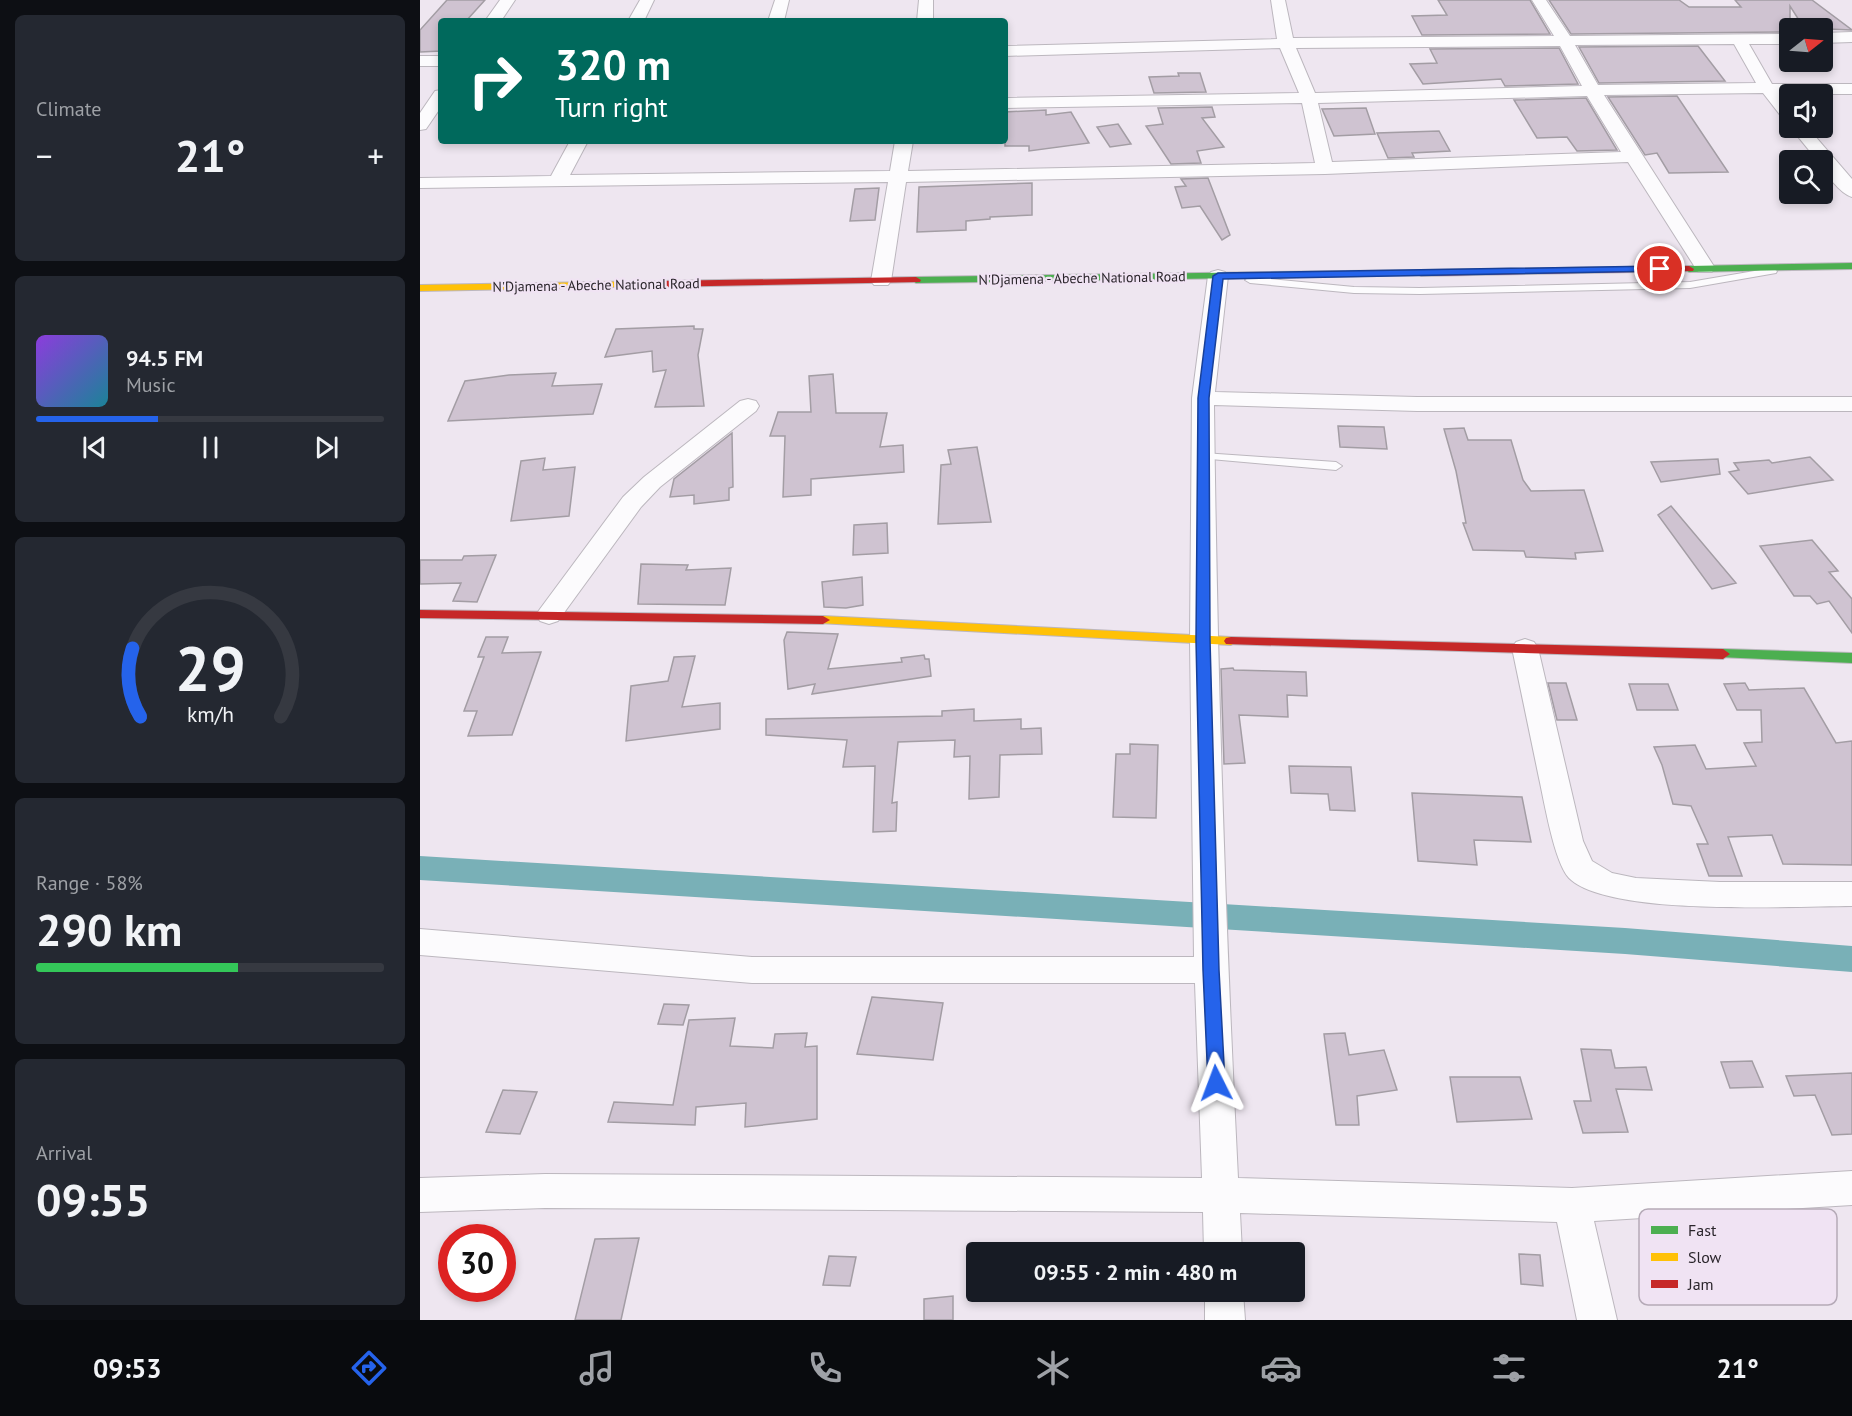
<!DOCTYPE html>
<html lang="en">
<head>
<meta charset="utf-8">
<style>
	:root { --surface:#171b24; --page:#242831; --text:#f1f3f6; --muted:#9ea1a6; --line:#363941; --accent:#2563eb }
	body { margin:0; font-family:"PT Sans",sans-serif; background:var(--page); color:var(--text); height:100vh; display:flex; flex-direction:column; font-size:22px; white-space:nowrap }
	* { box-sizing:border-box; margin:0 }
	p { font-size:20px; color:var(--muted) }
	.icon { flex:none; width:33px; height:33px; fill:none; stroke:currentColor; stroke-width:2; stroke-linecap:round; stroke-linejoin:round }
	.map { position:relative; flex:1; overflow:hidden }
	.sheet { display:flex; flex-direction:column; gap:15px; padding:15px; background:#0d0f14; width:420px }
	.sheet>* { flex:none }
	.hud { position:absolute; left:18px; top:18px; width:570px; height:126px; border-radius:6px; box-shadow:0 3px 9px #0003; background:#00695c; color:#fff; overflow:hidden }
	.needle { width:39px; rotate:73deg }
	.fabs { position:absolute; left:1359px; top:18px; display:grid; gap:12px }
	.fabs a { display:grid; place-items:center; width:54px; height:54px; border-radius:6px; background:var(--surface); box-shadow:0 3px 9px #0003; font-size:30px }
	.speed { position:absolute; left:18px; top:1224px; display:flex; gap:12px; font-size:30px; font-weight:700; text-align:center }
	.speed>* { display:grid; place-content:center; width:78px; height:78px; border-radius:50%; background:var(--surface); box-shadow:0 3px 9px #0003; line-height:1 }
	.speed .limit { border:9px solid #d22; background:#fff; color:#111 }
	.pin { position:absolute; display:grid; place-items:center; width:51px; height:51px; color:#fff; margin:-26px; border:3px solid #fff; border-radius:50%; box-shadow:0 2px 6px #0007 }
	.me { position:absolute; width:66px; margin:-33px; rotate:357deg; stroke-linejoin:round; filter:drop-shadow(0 0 4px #0008) }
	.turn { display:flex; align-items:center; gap:21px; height:126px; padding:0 18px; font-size:27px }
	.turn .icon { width:78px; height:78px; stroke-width:2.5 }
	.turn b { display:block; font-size:42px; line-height:51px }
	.big { font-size:45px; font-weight:700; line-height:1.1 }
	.sheet .widget { flex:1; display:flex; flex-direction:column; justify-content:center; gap:9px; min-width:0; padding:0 21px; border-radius:9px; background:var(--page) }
	.sheet .dial { align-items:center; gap:0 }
	.dial svg { height:156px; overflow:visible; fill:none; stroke:var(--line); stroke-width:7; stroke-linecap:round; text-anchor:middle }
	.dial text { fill:var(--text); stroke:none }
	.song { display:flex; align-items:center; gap:18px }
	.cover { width:72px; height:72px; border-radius:9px; background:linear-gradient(135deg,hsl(270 70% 55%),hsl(190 70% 35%)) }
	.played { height:6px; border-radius:3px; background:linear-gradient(90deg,var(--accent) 35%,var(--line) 35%) }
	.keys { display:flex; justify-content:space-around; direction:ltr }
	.heat { display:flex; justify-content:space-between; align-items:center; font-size:33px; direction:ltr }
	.charge { height:9px; border-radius:4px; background:linear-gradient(90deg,#34c759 58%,var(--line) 0) }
	.trip { position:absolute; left:546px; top:1242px; width:339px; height:60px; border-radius:6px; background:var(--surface); box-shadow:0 3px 9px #0003; font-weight:700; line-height:60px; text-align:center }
	.tabs { display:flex; height:96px; justify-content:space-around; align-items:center; background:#090b0e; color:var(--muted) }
	.tabs .icon { width:42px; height:42px }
	.tabs .on { color:var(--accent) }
	.tabs b { font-size:27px; color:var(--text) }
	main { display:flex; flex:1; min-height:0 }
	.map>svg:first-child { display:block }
</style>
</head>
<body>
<main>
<section class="sheet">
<div class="widget"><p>Climate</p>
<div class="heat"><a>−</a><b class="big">21°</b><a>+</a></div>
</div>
<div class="widget">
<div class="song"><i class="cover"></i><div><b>94.5 FM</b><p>Music</p></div></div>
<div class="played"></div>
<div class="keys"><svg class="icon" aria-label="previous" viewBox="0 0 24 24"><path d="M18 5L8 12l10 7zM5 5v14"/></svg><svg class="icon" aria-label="pause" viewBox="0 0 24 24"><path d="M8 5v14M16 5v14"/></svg><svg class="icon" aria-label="next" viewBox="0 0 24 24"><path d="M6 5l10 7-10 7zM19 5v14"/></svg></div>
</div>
<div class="widget dial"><svg viewBox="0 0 100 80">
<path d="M14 69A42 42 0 1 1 86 69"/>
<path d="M14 69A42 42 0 0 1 10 34" stroke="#2563eb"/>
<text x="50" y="56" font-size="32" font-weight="700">29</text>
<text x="50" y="72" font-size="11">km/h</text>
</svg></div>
<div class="widget"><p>Range · 58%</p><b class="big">290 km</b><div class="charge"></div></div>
<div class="widget"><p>Arrival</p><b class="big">09:55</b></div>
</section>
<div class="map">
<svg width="1432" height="1320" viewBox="0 0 1432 1320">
	<rect width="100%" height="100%" fill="#eee6f0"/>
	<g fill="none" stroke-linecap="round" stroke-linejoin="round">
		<path fill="#79b0b7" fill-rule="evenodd" d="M 0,856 L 1205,928 L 1432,946 L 1432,972 L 1205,954 L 0,880 Z"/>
	</g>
	<path fill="#cfc3d1" stroke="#a39da4" stroke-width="1.5" d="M 27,0 L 65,0 L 46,21 L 21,21 L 21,51 L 0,52 L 0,30 Z
		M 1018,0 L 1110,0 L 1130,34 L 1002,35 L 992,16 L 1027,15 Z
		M 1129,0 L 1259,0 L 1269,7 L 1321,7 L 1315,0 L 1392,0 L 1432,30 L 1384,28 L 1370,6 L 1370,32 L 1151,34 Z
		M 1278,46 L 1305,81 L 1179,83 L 1159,47 Z
		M 1139,48 L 1158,84 L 1085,86 L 1081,79 L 1003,84 L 990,64 L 1017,63 L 1010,49 Z
		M 758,73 L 780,73 L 786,92 L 734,93 L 729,77 L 759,76 Z
		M 1257,96 L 1308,172 L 1249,173 L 1237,153 L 1225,155 L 1188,97 Z
		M 1166,98 L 1197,150 L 1157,151 L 1147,137 L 1117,138 L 1094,100 Z
		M 792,107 L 795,117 L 782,118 L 804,147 L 777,151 L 781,163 L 751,164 L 726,126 L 743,124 L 738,108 Z
		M 946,108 L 955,134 L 914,136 L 902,109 Z
		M 626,110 L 626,115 L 651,112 L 669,143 L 609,151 L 609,146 L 585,146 L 585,112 Z
		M 698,124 L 711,144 L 690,147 L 677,127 Z
		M 1019,131 L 1030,151 L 992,153 L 994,157 L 968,158 L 957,133 Z
		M 788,178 L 810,235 L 802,240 L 780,206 L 762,208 L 755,187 L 766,186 L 761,179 Z
		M 612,183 L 612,215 L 570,217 L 570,219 L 546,221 L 546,230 L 497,232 L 499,187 Z
		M 459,188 L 455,220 L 430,221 L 435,189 Z
		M 274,326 L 274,329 L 283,329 L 278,355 L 284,406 L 235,407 L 246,370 L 233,372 L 232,351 L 185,357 L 196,329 Z
		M 136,373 L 132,386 L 182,384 L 173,414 L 28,421 L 45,381 L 89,375 Z
		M 413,374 L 416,413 L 467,413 L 460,447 L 483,445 L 484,472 L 391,479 L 391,495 L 363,497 L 365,436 L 350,436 L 358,412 L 391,412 L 389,376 Z
		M 918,426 L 964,427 L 967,449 L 920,447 Z
		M 1044,428 L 1048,440 L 1091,440 L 1103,480 L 1111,491 L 1164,490 L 1183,551 L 1155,553 L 1156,559 L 1106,557 L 1104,551 L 1053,550 L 1043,523 L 1046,523 L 1036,471 L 1024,429 Z
		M 312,433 L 313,487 L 309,488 L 309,500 L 274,504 L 274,495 L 250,497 L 254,479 Z
		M 557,447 L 571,522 L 518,524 L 521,465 L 531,464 L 528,450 Z
		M 1390,457 L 1413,480 L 1328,494 L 1309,472 L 1319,470 L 1314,463 L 1349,460 L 1352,463 Z
		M 125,458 L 123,470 L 155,467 L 149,516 L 91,521 L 101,461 Z
		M 1298,459 L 1300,474 L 1241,482 L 1231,462 Z
		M 1251,506 L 1316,583 L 1292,589 L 1238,515 Z
		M 467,523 L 468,553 L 433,555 L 434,525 Z
		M 1392,540 L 1418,571 L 1409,572 L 1432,599 L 1432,633 L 1409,601 L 1397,604 L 1390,596 L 1374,596 L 1340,546 Z
		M 76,555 L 57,602 L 33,601 L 41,583 L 0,584 L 0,560 L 42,560 L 44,556 Z
		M 221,564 L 268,565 L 266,570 L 311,568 L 305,605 L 218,604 Z
		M 442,577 L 443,605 L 426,608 L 404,607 L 402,582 Z
		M 367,632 L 418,634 L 408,669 L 482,662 L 481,658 L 504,655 L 505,659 L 509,659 L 511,676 L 392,694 L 395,684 L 368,689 L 364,640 Z
		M 66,637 L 88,637 L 82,653 L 121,652 L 92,735 L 48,736 L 57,711 L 44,711 L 64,657 L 58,657 Z
		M 275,656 L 262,707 L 300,703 L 300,729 L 206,741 L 211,686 L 248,681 L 254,657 Z
		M 813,668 L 814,670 L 886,672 L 887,696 L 867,695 L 868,717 L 819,715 L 825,763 L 804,764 L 801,669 Z
		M 1128,683 L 1146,683 L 1157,720 L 1137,720 Z
		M 1325,683 L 1329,690 L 1384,688 L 1416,743 L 1432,741 L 1432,865 L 1363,864 L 1352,835 L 1308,837 L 1322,876 L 1289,876 L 1277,844 L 1288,844 L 1271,806 L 1253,804 L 1242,765 L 1234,747 L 1275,745 L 1286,769 L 1336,766 L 1324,743 L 1342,742 L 1341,710 L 1317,710 L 1304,684 Z
		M 1209,684 L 1248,684 L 1258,710 L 1217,710 Z
		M 554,709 L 554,721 L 601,719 L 601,729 L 621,728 L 622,754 L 580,755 L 579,797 L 549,799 L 550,756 L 534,757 L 535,740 L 478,742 L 472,803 L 477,802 L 476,831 L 453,832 L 455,766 L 423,767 L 427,740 L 346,735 L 346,719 L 522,716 L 522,711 Z
		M 710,744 L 738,745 L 736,818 L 693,817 L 696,754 L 710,754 Z
		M 869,766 L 931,767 L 935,811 L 910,810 L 908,794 L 871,793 Z
		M 992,793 L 1102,797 L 1111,842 L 1054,840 L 1057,865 L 998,861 Z
		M 452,997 L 523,1003 L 513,1060 L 437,1054 Z
		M 244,1004 L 269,1005 L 263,1025 L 238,1024 Z
		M 315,1018 L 310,1046 L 353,1048 L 355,1034 L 387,1033 L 385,1047 L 397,1046 L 397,1119 L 325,1127 L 326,1103 L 276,1107 L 275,1125 L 188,1122 L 194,1102 L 253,1105 L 269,1020 Z
		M 925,1033 L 929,1055 L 964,1050 L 977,1090 L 937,1096 L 939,1125 L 916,1125 L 904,1034 Z
		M 1161,1049 L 1191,1050 L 1195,1068 L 1226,1067 L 1232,1090 L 1196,1089 L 1208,1132 L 1163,1133 L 1154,1101 L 1171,1101 Z
		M 1332,1061 L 1343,1087 L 1310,1088 L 1301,1062 Z
		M 1432,1073 L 1432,1134 L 1412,1135 L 1395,1095 L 1374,1096 L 1366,1076 Z
		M 1030,1077 L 1100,1077 L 1112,1119 L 1037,1122 Z
		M 83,1090 L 117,1092 L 100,1134 L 66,1132 Z
		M 219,1238 L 201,1320 L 155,1320 L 175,1239 Z
		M 1099,1254 L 1120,1255 L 1123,1286 L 1101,1284 Z
		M 409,1256 L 436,1257 L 430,1286 L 403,1285 Z
		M 533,1296 L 533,1320 L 504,1320 L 504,1299 Z"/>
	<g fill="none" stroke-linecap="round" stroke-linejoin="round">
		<defs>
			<path id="lane" d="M 1352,268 L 1357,271 L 1356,273 L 1270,288 L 1000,294 L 934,293 L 830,283 L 825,280 L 830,277 L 934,287 L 1000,288 L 1270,282 Z
				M 783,453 L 916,462 L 922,466 L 916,470 L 779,458 L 777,456 L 779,454 Z"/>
			<path id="street" d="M 80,0 L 95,0 L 81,21 L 65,21 Z
				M 220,0 L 234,0 L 224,21 L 208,21 Z
				M 355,0 L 369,0 L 364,21 L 348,21 Z
				M 499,0 L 513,0 L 513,21 L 497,21 Z
				M 851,0 L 865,0 L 873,38 L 1134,36 L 1112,0 L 1126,0 L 1150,36 L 1370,34 L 1370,44 L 1329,44 L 1352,84 L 1432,84 L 1432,94 L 1360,94 L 1370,105 L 1370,121 L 1364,120 L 1343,93 L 1184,95 L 1295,268 L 1292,272 L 1278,272 L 1208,162 L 905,174 L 486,182 L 471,281 L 468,285 L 454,285 L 451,281 L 468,182 L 0,188 L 0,178 L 131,176 L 150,141 L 168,141 L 150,175 L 470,171 L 475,141 L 493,141 L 488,171 L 895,163 L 882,103 L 585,108 L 585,98 L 879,93 L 860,48 L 585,56 L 585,46 L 857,39 ZM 1314,44 L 1336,83 L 1178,85 L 1155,45 ZM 1140,46 L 1162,86 L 895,93 L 876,48 ZM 1167,96 L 1201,152 L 912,162 L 898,103 Z
				M 1432,32 L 1432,42 L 1402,43 L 1402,33 Z
				M 0,56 L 21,56 L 21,66 L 0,66 Z
				M 21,90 L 21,107 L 6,129 L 0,130 L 0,113 L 15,91 Z
				M 1371,128 L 1388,128 L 1432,179 L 1432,197 C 1421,194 1402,172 1402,160 L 1397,160 Z
				M 798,270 L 805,272 L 808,276 L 795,392 L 997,397 L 1432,397 L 1432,411 L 997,411 L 794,405 C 797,663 805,921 818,1178 L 1152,1188 L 1432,1171 L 1432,1205 L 1174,1221 L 1197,1320 L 1157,1320 L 1137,1222 L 820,1213 L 822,1252 L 784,1252 L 783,1212 L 125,1208 L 0,1212 L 0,1178 L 125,1174 L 782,1178 L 775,983 L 332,983 L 0,955 L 0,929 L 332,957 L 774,957 L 770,640 L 772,398 L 788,276 L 791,272 Z
				M 328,399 L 336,401 L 339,406 L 336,411 L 240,487 L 221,507 L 138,621 L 129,624 L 120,621 L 116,615 L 120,609 L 203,497 L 224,477 L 320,401 Z
				M 1105,639 L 1114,642 L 1118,648 L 1163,841 L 1172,861 L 1192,873 L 1216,878 L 1300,882 L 1432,882 L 1432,906 C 1374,906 1188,917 1149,878 C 1134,862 1124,800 1119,778 C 1110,734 1101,691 1092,648 L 1096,642 Z
				M 785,1292 L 823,1292 L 825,1320 L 785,1320 Z"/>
			<path id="fast" d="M 1432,263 L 1432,269 L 1269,272 L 1264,269 L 1269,266 Z
				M 1001,270 L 1005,271 L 1005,275 L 496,283 L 491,280 L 496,277 Z
				M 1303,649 L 1432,653 L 1432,663 L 1298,657 L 1296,654 L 1298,651 Z"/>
			<path id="slow" d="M 238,281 L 243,284 L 242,286 L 0,291 L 0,285 Z
				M 403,616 L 811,637 L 818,641 L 811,645 L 398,623 L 396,620 Z"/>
			<path id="jam" d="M 1269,266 L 1274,269 L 1273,271 L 1001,276 L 996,273 L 1001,270 Z
				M 496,277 L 501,280 L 500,282 L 238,287 L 233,284 L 238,281 Z
				M 0,610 L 403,616 L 410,620 L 403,624 L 0,618 Z
				M 811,637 L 1303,649 L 1310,654 L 1303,659 L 806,644 L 804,641 L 806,638 Z"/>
		</defs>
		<use href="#lane" stroke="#bcb7be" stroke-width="2"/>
		<use href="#street" stroke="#bcb7be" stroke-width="2"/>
		<use href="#fast" stroke="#bcb7be" stroke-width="2"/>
		<use href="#slow" stroke="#bcb7be" stroke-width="2"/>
		<use href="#jam" stroke="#bcb7be" stroke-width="2"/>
		<use href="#lane" fill="#fcfbfd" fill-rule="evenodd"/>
		<use href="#street" fill="#fcfbfd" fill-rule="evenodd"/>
		<use href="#fast" fill="#4caf50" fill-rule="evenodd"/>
		<use href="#slow" fill="#ffc107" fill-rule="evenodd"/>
		<use href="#jam" fill="#c62828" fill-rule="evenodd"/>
	</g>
	<path fill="#2563eb" stroke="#184099" stroke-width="1.5" d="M 1240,266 L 1244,267 L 1244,271 L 803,279 L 789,398 L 790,640 L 799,970 L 805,1083 L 803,1088 L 796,1090 L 790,1088 L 788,1083 L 783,970 L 776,640 L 778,398 L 793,276 L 798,273 Z"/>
	<g text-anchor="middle" stroke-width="4.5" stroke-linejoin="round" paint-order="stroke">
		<g font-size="14" fill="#2a252b" stroke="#f0e3f3">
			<text transform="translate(662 278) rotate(-1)" y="5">N'Djamena - Abeche National Road</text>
			<text transform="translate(176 285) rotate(-1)" y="5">N'Djamena - Abeche National Road</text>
		</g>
	</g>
	<rect x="1219" y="1209" width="198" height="96" rx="9" fill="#f0e3f3" stroke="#b5aab7" stroke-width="1.5"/>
	<rect x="1231" y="1226" width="27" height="8" fill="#4caf50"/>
	<rect x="1231" y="1253" width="27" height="8" fill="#ffc107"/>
	<rect x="1231" y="1280" width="27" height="8" fill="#c62828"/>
	<g font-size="16" fill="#2a252b">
		<text x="1268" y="1236">Fast</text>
		<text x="1268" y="1263">Slow</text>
		<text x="1268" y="1290">Jam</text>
	</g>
</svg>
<div class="fabs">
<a><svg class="needle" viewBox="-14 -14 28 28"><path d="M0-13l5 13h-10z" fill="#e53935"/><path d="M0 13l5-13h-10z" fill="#9ea1a6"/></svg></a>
<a><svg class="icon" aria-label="sound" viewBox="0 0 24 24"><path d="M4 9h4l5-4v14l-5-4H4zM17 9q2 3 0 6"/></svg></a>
<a><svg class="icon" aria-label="search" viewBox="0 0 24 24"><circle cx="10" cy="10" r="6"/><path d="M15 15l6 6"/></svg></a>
</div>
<div class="speed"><div class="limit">30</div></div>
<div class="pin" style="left:1240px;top:269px;background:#d93025"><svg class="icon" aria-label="arrive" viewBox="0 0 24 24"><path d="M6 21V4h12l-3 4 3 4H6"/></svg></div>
<svg class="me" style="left:796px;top:1083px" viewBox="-20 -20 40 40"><path d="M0-17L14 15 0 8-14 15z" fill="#2563eb" stroke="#fff" stroke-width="4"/></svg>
<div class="trip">09:55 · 2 min · 480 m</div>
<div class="hud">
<div class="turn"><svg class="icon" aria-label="right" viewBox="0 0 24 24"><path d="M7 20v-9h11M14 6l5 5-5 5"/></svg><div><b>320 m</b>Turn right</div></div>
</div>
</div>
</main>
<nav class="tabs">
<b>09:53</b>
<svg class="icon on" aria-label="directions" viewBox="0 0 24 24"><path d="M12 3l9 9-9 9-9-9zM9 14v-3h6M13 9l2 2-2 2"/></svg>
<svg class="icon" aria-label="music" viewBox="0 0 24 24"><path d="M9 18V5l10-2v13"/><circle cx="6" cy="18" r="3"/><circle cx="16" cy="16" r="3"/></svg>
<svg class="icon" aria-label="phone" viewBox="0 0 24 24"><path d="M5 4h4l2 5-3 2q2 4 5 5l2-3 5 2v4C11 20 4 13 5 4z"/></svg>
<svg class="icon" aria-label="climate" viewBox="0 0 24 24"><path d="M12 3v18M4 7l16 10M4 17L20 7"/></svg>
<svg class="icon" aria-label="car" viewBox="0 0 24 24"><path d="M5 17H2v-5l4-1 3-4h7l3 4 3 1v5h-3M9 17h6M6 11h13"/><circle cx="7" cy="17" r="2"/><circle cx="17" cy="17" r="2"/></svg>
<svg class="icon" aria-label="filters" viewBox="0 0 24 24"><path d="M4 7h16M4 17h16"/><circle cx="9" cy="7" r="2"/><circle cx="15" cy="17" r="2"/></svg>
<b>21°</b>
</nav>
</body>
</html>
